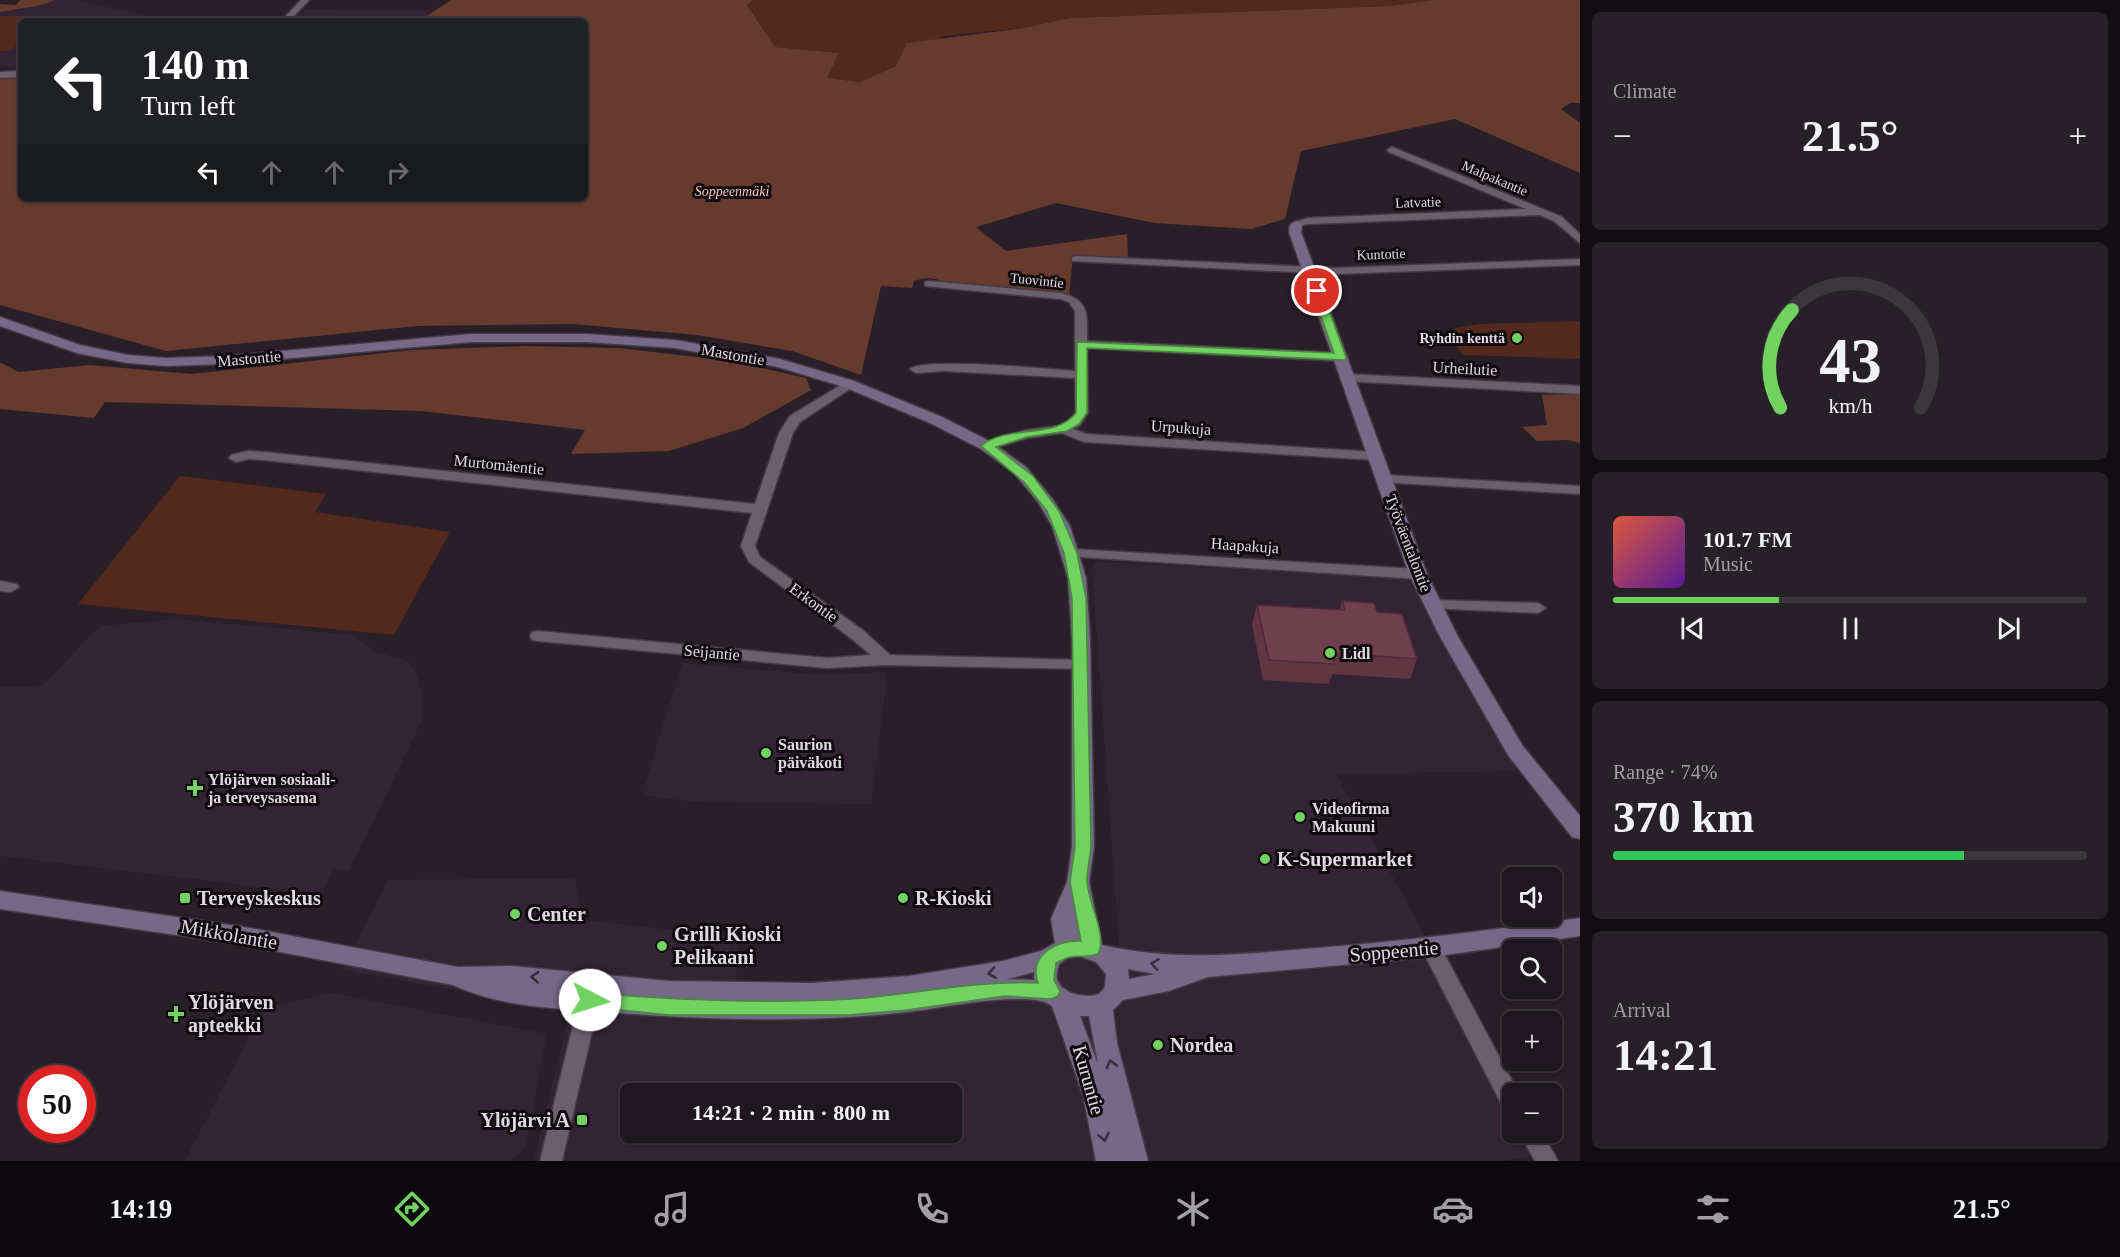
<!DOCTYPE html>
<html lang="en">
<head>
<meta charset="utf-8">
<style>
	:root { --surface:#1f171f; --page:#272028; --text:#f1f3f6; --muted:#a19fa4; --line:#3c363d; --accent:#70d35f }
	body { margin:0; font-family:"Times New Roman",serif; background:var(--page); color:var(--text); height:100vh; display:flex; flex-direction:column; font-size:22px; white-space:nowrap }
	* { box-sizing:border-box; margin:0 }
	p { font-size:20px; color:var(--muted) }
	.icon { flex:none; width:33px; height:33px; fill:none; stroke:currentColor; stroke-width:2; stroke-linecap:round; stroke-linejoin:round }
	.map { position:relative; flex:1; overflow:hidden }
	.side { display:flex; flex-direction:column; gap:12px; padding:12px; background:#110d11; width:540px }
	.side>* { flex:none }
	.hud { position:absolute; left:18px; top:18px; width:570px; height:183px; border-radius:9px; box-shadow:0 2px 4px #0004,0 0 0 2px var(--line); background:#202124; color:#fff; overflow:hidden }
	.buttons { position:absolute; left:1502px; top:867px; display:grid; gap:12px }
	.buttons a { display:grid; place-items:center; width:60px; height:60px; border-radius:9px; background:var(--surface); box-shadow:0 2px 4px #0004,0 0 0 2px var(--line); font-size:30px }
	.speed { position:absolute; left:18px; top:1065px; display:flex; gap:12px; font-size:30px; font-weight:700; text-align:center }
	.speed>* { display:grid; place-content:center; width:78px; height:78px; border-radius:50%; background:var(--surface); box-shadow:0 2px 4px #0004,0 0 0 2px var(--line); line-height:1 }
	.speed .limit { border:9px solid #d22; background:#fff; color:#111 }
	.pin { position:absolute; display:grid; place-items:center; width:51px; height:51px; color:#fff; margin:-26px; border:3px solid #fff; border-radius:50%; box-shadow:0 2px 6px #0007 }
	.me { position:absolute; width:66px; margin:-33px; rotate:95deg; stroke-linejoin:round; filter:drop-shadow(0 0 4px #0008) }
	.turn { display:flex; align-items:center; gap:21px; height:126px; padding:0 24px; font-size:27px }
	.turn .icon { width:78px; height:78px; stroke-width:2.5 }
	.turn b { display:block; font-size:42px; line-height:51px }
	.lanes { display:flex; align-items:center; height:57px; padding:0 24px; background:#0003; justify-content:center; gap:30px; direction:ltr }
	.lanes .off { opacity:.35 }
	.big { font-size:45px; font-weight:800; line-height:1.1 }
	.side .widget { flex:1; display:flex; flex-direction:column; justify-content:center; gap:9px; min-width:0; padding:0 21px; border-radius:9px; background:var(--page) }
	.side .dial { align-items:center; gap:0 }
	.dial svg { height:156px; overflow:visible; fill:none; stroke:var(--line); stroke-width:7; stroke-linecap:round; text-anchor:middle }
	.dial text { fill:var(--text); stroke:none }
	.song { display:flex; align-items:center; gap:18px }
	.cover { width:72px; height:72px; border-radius:9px; background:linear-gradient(135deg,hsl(10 70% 55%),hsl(270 70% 35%)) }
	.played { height:6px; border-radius:3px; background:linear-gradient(90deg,var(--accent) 35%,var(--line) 35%) }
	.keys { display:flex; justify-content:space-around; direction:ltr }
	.heat { display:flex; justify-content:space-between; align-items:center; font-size:33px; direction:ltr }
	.charge { height:9px; border-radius:4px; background:linear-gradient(90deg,#34c759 74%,var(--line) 0) }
	.trip { position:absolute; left:620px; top:1083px; width:342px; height:60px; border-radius:9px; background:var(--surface); box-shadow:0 2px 4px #0004,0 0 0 2px var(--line); font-weight:800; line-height:60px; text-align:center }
	.menu { display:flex; height:96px; justify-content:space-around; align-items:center; background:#0c090c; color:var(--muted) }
	.menu .icon { width:42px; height:42px }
	.menu .selected { color:var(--accent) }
	.menu b { font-size:27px; color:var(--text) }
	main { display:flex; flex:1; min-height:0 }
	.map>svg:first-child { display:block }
</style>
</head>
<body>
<main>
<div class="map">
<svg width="1580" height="1161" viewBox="0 0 1580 1161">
	<rect width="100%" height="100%" fill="#291f29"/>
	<path fill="#332433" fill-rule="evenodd" d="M 55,0 L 75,0 L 170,21 L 21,21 L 21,67 L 0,67 L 0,12 Z
		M 302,9 L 436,10 L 419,21 L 291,21 Z
		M 1102,562 L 1404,578 L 1415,585 L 1462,679 L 1517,771 L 1336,774 L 1512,1094 L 1512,1132 L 1538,1133 L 1550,1153 L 1502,1161 L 534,1161 L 570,1010 L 342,970 L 388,880 L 575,878 L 583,920 L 737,937 L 736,985 L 977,970 L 1039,955 L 1119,946 L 1092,568 L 1094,564 ZM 630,1094 L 951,1094 L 951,1132 L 630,1132 Z
		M 176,619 L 353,635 L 377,652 L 408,661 L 416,673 L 422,693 L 422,720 L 349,871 L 334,869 L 322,894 L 0,856 L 0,686 L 35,687 L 45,683 L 100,626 Z
		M 682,663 L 820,675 L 884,672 L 886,685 L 871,804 L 696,802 L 642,795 Z
		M 331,993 L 547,1034 L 525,1149 L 508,1161 L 185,1161 L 263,1009 Z"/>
	<path fill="#53291d" d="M 753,0 L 1433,0 L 1391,6 L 1069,18 L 1024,28 L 943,36 L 896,66 L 860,82 L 826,78 L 839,53 L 775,47 L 747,4 Z
		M 0,16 L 52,16 L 46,21 L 21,21 L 21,42 L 10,51 L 0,51 Z
		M 1580,321 L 1580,359 L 1465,355 C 1455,348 1450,340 1455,328 L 1479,324 Z
		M 180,476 L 326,494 L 315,512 L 450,532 L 394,635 L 78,604 Z"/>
	<path fill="#673a2e" d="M 20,0 L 55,0 L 42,5 L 0,12 L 0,4 L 16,5 Z
		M 451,0 L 753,0 L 747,5 L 775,47 L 839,53 L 827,78 L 860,82 L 896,66 L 907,43 L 1024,28 L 1069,18 L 1391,6 L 1433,0 L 1580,0 L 1580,103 L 1570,103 L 1561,109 L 1580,123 L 1580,173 L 1455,119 L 1301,151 L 1285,219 L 1251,229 L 1154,223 L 1056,203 L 976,227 L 1006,251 L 1127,234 L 1128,258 L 1073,256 L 1069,296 L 950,286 C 938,278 929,276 914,281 L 912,288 L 881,286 L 861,375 L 792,351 L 697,335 L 574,324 L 417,326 L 166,351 L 0,305 L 0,77 L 21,77 L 21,198 L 585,198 L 585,21 L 419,21 Z
		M 526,346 L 618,348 L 731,361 L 806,378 L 811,390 L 743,428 L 669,451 L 571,454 L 585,430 L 421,411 L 105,402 L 94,418 L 0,409 L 0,362 L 18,372 L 90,365 L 191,374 L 412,350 Z
		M 1580,394 L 1580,443 L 1568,440 L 1537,441 L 1522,427 L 1547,425 L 1542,395 Z"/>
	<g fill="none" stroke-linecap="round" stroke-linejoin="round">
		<defs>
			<path id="street" d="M 301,0 L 309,0 L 289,21 L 281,21 Z
				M 21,71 L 21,77 L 0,78 L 0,72 Z
				M 1392,147 L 1562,217 L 1580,234 L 1580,243 L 1554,221 L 1540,215 L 1309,224 L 1292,227 L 1292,223 L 1308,218 L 1526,209 L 1389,152 L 1387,150 Z
				M 1076,256 L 1335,268 L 1580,259 L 1580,265 L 1335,274 L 1072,261 L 1072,257 Z
				M 929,281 L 1061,293 C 1090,300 1087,315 1087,341 L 1341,353 L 1347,357 L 1341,361 L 1087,348 L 1088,413 L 1080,425 L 1073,429 L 1086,434 L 1376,452 L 1383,456 L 1376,460 L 1084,442 L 1062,433 L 1028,438 L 987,450 L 982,449 L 980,446 L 982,443 L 1026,430 L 1060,426 L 1070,419 L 1076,413 L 1075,378 L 944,371 L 916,373 L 910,369 C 923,357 1050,369 1075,371 L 1075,311 L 1069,302 L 1060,299 L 925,286 L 925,282 Z
				M 1348,374 L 1580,386 L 1580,394 L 1344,381 L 1342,378 Z
				M 849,380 L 855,384 L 853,387 L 800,422 L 793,433 L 755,546 L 760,557 L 864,631 L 890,655 L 1081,660 L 1089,665 L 1087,669 L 886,665 L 827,668 L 538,641 L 532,640 L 530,636 L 532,632 L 538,631 L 827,658 L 871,655 L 852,639 L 749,562 L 741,546 L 752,513 L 264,460 L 248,459 L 236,462 L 229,458 L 231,455 L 248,451 L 264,452 L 755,504 L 779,433 L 790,416 Z
				M 1384,475 L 1580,486 L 1580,494 L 1379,482 L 1377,479 Z
				M 1071,549 L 1418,569 L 1425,574 L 1418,579 L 1066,556 L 1064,553 Z
				M 0,581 L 16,584 L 19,587 L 11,592 L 0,591 Z
				M 1434,600 L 1538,603 L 1546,608 L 1538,613 L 1429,608 L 1426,605 L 1429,602 Z
				M 1431,940 L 1438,942 L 1519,1094 L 1512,1094 L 1512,1111 L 1504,1109 L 1421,948 L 1424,942 Z
				M 591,985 L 598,987 L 601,993 L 562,1161 L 540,1161 L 581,993 L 584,987 Z
				M 1519,1132 L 1542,1132 L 1558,1161 L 1535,1161 Z"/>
			<path id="secondary" d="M 1296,221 L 1302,225 L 1301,232 L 1427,574 L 1457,635 L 1522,745 L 1580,816 L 1580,839 L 1572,837 L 1508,755 L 1439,635 L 1409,574 L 1289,232 L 1290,225 Z
				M 0,317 L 80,345 L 128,355 L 166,358 L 227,356 L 471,334 L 586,334 L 675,340 L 780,359 L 854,381 L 942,417 L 993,443 L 1026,467 L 1053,500 L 1070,526 L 1086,578 L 1090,638 L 1094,847 L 1089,882 L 1102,945 C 1176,962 1242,954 1316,948 C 1405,941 1492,930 1580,918 L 1580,936 L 1431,957 L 1208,977 L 1169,991 L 1123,1000 L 1113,1010 L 1117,1043 L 1148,1161 L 1096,1161 L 1083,1095 L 1052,1006 C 1033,990 949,1006 923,1010 C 820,1024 708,1020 604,1012 C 553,1008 500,1007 453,985 L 244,945 L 0,909 L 0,891 L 244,927 L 458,967 L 512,966 L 669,981 L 812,983 L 909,976 L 1003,961 L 1041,951 L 1055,943 L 1051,919 L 1067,882 L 1072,847 L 1072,638 L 1068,578 L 1052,526 L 1038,502 L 1014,473 L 981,449 L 930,423 L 844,387 L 778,367 L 675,348 L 586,342 L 471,342 L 227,364 L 166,366 L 128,363 L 77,353 L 0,326 ZM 1075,917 L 1075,918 L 1078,938 L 1075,919 ZM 1079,956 L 1096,962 L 1106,974 L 1105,987 L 1099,994 C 1087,999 1061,994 1057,979 C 1056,974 1058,968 1059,964 L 1067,958 ZM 1128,969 L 1155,974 L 1129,979 ZM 1034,972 L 1034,980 L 1007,979 ZM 1080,1016 L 1089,1016 L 1098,1064 Z"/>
		</defs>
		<use href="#street" stroke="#433b43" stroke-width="3"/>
		<use href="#secondary" stroke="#433b43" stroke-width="3"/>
		<use href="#street" fill="#6b5f6b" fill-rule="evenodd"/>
		<use href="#secondary" fill="#766988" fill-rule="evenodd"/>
	</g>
	<path fill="#5f3642" d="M 1342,601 L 1377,612 L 1417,659 L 1410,679 L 1332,674 L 1329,684 L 1263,680 L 1252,624 L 1257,605 L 1340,610 Z"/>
	<path fill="#6e3f4d" stroke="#4d2c36" stroke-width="1.5" d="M 1342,601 L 1374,603 L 1377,612 L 1402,614 L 1417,659 L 1332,653 L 1334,664 L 1269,660 L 1257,605 L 1345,610 Z"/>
	<defs><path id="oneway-chevron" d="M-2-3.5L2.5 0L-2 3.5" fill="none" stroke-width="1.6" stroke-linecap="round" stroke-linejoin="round" transform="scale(1.5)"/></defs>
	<g stroke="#332c39">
		<use href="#oneway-chevron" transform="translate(1155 964) rotate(-172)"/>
		<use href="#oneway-chevron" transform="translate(992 973) rotate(171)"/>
		<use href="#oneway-chevron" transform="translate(535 977) rotate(-176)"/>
		<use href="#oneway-chevron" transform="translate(1111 1064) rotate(-105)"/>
		<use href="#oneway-chevron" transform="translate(1104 1137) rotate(79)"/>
	</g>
	<path fill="#70d35f" stroke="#49893e" stroke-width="1.5" d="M 1317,288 L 1322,291 L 1346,357 L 1345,360 L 1087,348 L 1087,413 L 1079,424 L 1067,431 L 1027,437 L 996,447 L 1033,476 L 1059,511 L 1077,553 L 1086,598 L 1091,847 C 1090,858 1087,870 1087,880 C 1087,901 1108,935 1098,954 C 1079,960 1077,951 1056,963 L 1054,980 L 1060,991 L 1058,996 L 1051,999 L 1005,996 L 907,1010 L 848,1015 L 669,1015 L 583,1006 L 580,1000 L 583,995 L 590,993 C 676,1000 764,1004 851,999 C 913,995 975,980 1038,983 C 1028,954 1058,940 1081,941 L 1070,882 L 1075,847 L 1072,598 L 1064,553 L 1047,511 L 1024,482 L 981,446 C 1006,424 1055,440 1076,413 L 1077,342 L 1334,353 L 1312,291 Z"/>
	<g fill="#70d35f" stroke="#0f0b0f" stroke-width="2">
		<circle cx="1517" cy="338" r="6"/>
		<circle cx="1330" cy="653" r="6"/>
		<circle cx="766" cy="753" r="6"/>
		<path d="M192 779h6v6h6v6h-6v6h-6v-6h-6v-6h6z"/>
		<circle cx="1300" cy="817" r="6"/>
		<circle cx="1265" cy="859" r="6"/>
		<rect x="179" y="892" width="12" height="12" rx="3"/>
		<circle cx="903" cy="898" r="6"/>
		<circle cx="515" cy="914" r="6"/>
		<circle cx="662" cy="946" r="6"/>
		<path d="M173 1005h6v6h6v6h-6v6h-6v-6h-6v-6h6z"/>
		<circle cx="1158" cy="1045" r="6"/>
		<rect x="576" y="1114" width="12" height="12" rx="3"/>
	</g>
	<g text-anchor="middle" stroke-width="6" stroke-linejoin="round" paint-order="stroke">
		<g font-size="14" fill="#e0d9df" stroke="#0f0b0f">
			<text transform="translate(1495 178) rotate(23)" y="5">Malpakantie</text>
			<text transform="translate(1418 202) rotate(-2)" y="5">Latvatie</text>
			<text transform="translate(1381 254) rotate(-2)" y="5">Kuntotie</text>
			<text transform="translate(1037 280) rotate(6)" y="5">Tuovintie</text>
		</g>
		<g font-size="14" font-style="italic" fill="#f6c6b8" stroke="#0f0b0f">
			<text x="732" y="196">Soppeenmäki</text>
		</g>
		<g font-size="14" font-weight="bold" fill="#e0d9df" stroke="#0f0b0f" text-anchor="end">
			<text x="1505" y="343">Ryhdin kenttä</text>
		</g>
		<g font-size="16" fill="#e0d9df" stroke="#0f0b0f">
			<text transform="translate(733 354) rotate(10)" y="6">Mastontie</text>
			<text transform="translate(249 358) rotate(-5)" y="6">Mastontie</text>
			<text transform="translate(1465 368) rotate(3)" y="6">Urheilutie</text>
			<text transform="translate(1181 427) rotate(4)" y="6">Urpukuja</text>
			<text transform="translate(499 464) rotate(6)" y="6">Murtomäentie</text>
			<text transform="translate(1409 543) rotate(69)" y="6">Työväentalontie</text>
			<text transform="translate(1245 545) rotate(4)" y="6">Haapakuja</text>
			<text transform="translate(814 602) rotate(36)" y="6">Erkontie</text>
			<text transform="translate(712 652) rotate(5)" y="6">Seijantie</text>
		</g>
		<g font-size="16" font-weight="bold" fill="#e0d9df" stroke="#0f0b0f" text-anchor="start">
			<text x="1342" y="659">Lidl</text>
			<text x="778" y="750">Saurion<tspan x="778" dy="18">päiväkoti</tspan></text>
			<text x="208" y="785">Ylöjärven sosiaali-<tspan x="208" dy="18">ja terveysasema</tspan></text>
			<text x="1312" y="814">Videofirma<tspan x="1312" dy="18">Makuuni</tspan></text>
		</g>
		<g font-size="20" font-weight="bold" fill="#e0d9df" stroke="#0f0b0f" text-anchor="start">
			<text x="1277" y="866">K-Supermarket</text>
			<text x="197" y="905">Terveyskeskus</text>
			<text x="915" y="905">R-Kioski</text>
			<text x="527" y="921">Center</text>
			<text x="674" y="941">Grilli Kioski<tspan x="674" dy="23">Pelikaani</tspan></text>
			<text x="188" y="1009">Ylöjärven<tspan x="188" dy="23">apteekki</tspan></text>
			<text x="1170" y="1052">Nordea</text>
			<text x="570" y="1127" text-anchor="end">Ylöjärvi A</text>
		</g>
		<g font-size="20" fill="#e0d9df" stroke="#0f0b0f">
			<text transform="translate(229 934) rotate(10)" y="7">Mikkolantie</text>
			<text transform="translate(1394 951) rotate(-5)" y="7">Soppeentie</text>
			<text transform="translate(1089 1080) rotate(74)" y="7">Kuruntie</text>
		</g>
	</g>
</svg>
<div class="buttons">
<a><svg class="icon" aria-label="sound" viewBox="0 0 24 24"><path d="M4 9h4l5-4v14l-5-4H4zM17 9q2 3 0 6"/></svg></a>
<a><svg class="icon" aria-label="search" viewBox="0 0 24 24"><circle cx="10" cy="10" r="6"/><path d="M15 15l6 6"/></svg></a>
<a>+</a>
<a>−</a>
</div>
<div class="speed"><div class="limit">50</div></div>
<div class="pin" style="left:1317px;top:291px;background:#d93025"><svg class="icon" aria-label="arrive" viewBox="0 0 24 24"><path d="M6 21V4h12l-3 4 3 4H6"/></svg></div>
<svg class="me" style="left:590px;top:1000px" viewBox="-20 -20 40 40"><circle r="19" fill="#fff"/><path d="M0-13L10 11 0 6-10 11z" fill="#70d35f"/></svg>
<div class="trip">14:21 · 2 min · 800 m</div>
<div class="hud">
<div class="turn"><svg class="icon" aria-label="left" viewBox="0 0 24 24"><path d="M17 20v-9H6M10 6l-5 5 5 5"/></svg><div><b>140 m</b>Turn left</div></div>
<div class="lanes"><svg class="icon" aria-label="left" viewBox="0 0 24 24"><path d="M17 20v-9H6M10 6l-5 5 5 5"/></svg><svg class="icon off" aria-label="ahead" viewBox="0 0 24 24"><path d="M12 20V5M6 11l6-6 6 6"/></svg><svg class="icon off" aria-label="ahead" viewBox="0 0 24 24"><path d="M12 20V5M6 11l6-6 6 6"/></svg><svg class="icon off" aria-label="right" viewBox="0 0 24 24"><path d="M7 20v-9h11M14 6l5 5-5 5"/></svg></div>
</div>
</div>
<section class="side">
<div class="widget"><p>Climate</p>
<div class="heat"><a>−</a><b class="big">21.5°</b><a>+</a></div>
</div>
<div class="widget dial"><svg viewBox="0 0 100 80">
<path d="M14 69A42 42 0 1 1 86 69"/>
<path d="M14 69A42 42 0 0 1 20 19" stroke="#70d35f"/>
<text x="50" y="56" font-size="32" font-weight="700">43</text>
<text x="50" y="72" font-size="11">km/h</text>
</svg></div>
<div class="widget">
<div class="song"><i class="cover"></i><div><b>101.7 FM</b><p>Music</p></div></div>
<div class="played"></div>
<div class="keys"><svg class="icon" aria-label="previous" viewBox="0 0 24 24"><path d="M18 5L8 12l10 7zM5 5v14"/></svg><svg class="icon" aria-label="pause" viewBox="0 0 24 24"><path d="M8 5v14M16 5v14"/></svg><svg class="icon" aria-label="next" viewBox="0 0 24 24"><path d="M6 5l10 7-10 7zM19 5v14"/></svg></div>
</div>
<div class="widget"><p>Range · 74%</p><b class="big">370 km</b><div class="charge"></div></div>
<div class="widget"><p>Arrival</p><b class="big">14:21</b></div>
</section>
</main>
<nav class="menu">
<b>14:19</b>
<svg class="icon selected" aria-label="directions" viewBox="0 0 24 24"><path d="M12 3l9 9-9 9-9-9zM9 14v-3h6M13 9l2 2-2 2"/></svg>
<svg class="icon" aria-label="music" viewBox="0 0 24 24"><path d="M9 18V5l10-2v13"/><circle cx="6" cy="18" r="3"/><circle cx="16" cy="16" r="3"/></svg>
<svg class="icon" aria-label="phone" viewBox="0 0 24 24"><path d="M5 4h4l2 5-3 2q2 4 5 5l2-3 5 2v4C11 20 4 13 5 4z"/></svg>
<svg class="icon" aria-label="climate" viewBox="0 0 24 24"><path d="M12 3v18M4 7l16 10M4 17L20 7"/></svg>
<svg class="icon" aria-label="car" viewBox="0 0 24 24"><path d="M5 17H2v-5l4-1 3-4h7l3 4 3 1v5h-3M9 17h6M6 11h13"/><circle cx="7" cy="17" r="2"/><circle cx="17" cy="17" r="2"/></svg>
<svg class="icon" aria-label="filters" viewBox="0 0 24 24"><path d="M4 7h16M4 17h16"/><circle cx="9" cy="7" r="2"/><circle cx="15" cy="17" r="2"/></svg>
<b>21.5°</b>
</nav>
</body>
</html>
